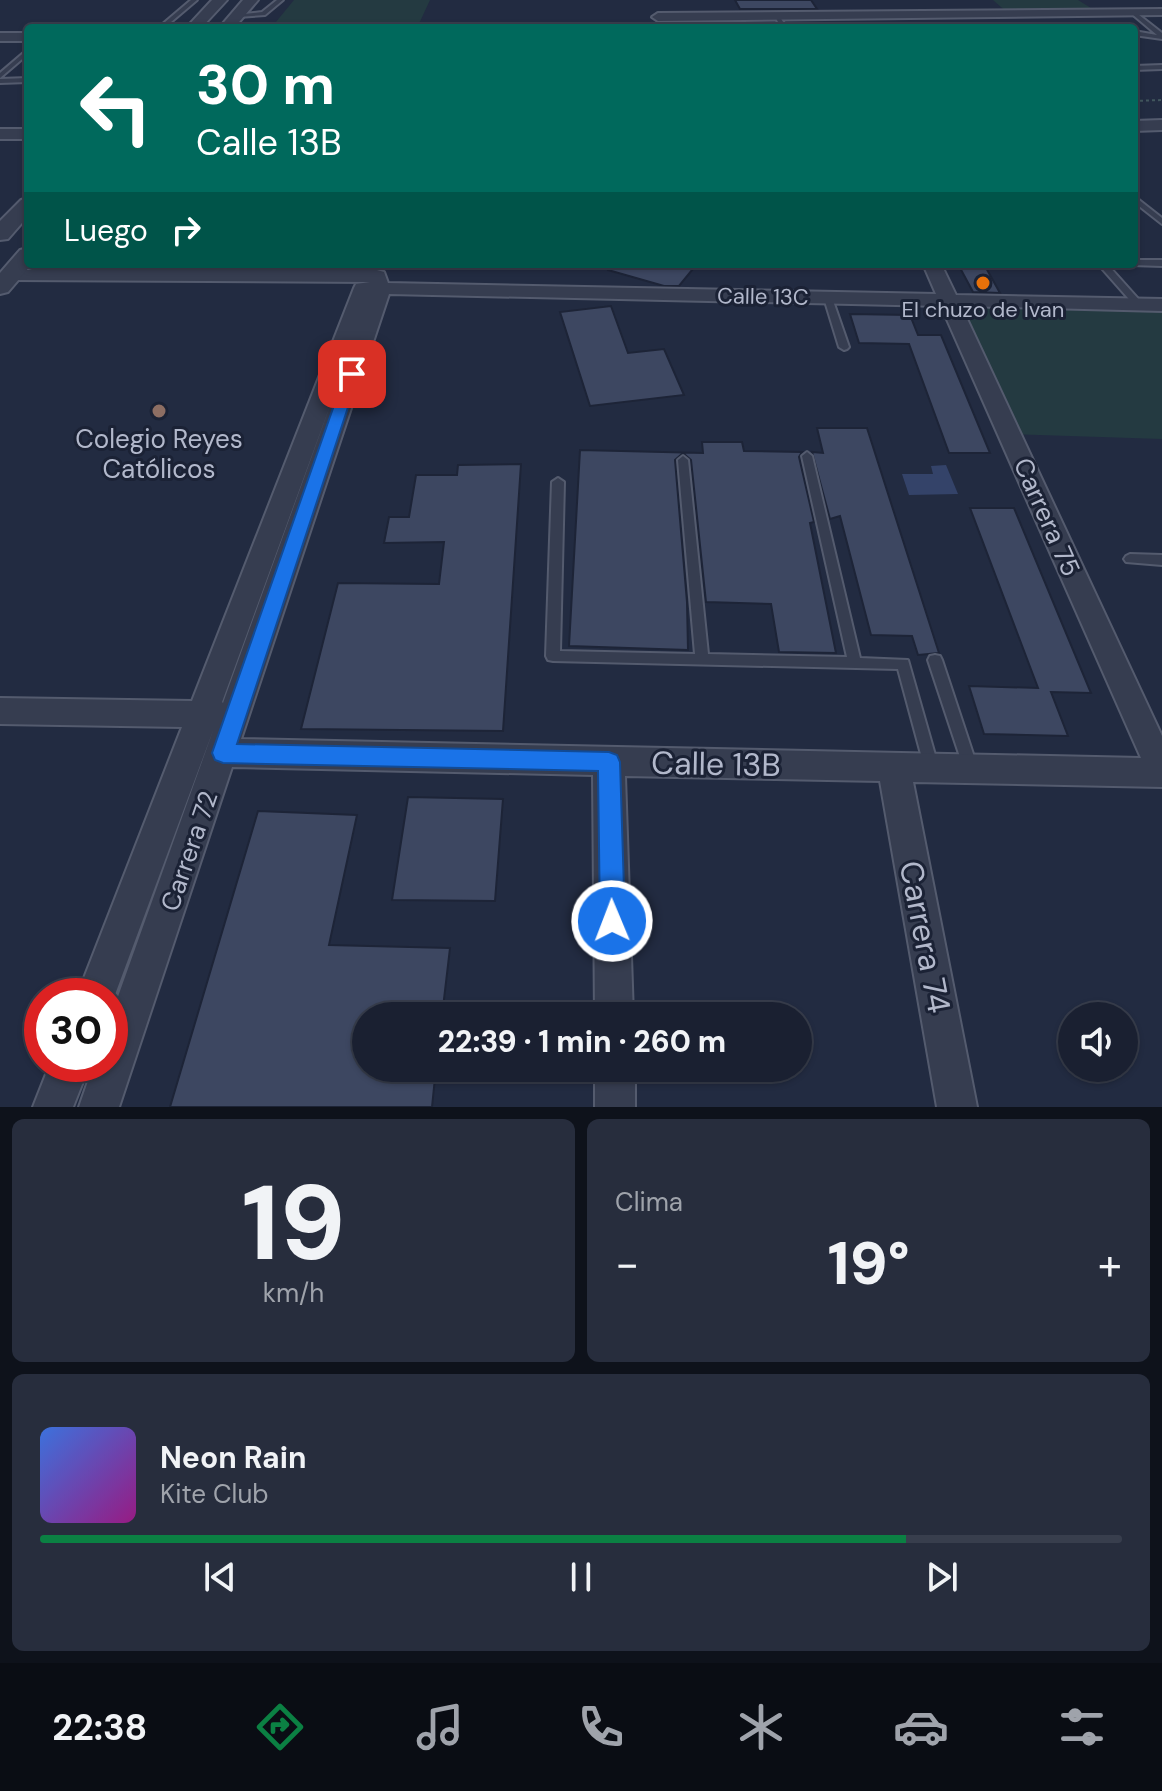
<!DOCTYPE html>
<html lang="es">
<head>
<meta charset="utf-8">
<style>
	:root { --surface:#1a2031; --page:#272d3d; --text:#f1f3f6; --muted:#9fa3ab; --line:#383e4d; --accent:#0b8043 }
	body { margin:0; font-family:"DM Sans",sans-serif; background:var(--page); color:var(--text); height:100vh; display:flex; flex-direction:column; font-size:30px; white-space:nowrap }
	* { box-sizing:border-box; margin:0 }
	p { font-size:26px; color:var(--muted) }
	.icon { flex:none; width:44px; height:44px; fill:none; stroke:currentColor; stroke-width:2; stroke-linecap:round; stroke-linejoin:round }
	.map { position:relative; height:1107px; overflow:hidden }
	.sheet { display:flex; flex-direction:column; gap:12px; padding:12px; background:#0e121b; flex:1 }
	.sheet>* { flex:none }
	.banner { position:absolute; left:24px; top:24px; width:1114px; height:244px; border-radius:8px; box-shadow:0 2px 6px #0004,0 0 0 2px var(--line); background:#00695c; color:#fff; overflow:hidden }
	.fabs { position:absolute; left:1058px; top:1002px; display:grid; gap:16px }
	.fabs a { display:grid; place-items:center; width:80px; height:80px; border-radius:50%; background:var(--surface); box-shadow:0 2px 6px #0004,0 0 0 2px var(--line); font-size:40px }
	.speed { position:absolute; left:24px; top:978px; display:flex; gap:16px; font-size:40px; font-weight:700; text-align:center }
	.speed>* { display:grid; place-content:center; width:104px; height:104px; border-radius:50%; background:var(--surface); box-shadow:0 2px 6px #0004,0 0 0 2px var(--line); line-height:1 }
	.speed .limit { border:12px solid #d22; background:#fff; color:#111 }
	.pin { position:absolute; display:grid; place-items:center; width:68px; height:68px; color:#fff; margin:-34px; border-radius:16px; box-shadow:0 4px 12px #0006 }
	.me { position:absolute; width:88px; margin:-44px; rotate:359deg; stroke-linejoin:round; filter:drop-shadow(0 0 6px #0008) }
	.turn { display:flex; align-items:center; gap:28px; height:168px; padding:0 40px; font-size:36px }
	.turn .icon { width:104px; height:104px; stroke-width:2.5 }
	.turn b { display:block; font-size:56px; line-height:68px }
	.then { display:flex; align-items:center; height:76px; padding:0 40px; background:#0003; gap:16px; font-size:30px }
	.big { font-size:60px; font-weight:800; line-height:1.1 }
	.sheet .card { flex:1; display:flex; flex-direction:column; justify-content:center; gap:12px; min-width:0; padding:0 28px; border-radius:12px; background:var(--page) }
	.sheet .dial { align-items:center; gap:0 }
	.dial b { font-size:104px; line-height:1 }
	.song { display:flex; align-items:center; gap:24px }
	.cover { width:96px; height:96px; border-radius:12px; background:linear-gradient(135deg,hsl(220 70% 55%),hsl(310 70% 35%)) }
	.played { height:8px; border-radius:4px; background:linear-gradient(90deg,var(--accent) 80%,var(--line) 80%) }
	.keys { display:flex; justify-content:space-around; direction:ltr }
	.heat { display:flex; justify-content:space-between; align-items:center; font-size:44px; direction:ltr }
	.sheet .tiles { flex:1; display:grid; gap:12px; grid-template-columns:1fr 1fr }
	.card:last-child { grid-column:span 2 }
	.trip { position:absolute; left:352px; top:1002px; width:460px; height:80px; border-radius:40px; background:var(--surface); box-shadow:0 2px 6px #0004,0 0 0 2px var(--line); font-weight:800; line-height:80px; text-align:center }
	.tab-bar { display:flex; height:128px; justify-content:space-around; align-items:center; background:#0a0d14; color:var(--muted) }
	.tab-bar .icon { width:56px; height:56px }
	.tab-bar .active { color:var(--accent) }
	.tab-bar b { font-size:36px; color:var(--text) }
	.map>svg:first-child { display:block }
</style>
</head>
<body>
<div class="map">
<svg width="1162" height="1107" viewBox="0 0 1162 1107">
	<rect width="100%" height="100%" fill="#222b41"/>
	<path fill="#243a41" d="M 294,0 L 430,0 L 417,28 L 271,28 Z
		M 993,0 L 1078,0 L 1099,13 L 1009,14 Z
		M 948,300 L 1162,305 L 1162,439 L 1010,434 Z"/>
	<path fill="#344369" d="M 946,465 L 958,494 L 909,495 L 902,474 L 933,474 L 931,466 Z"/>
	<path fill="#3d4761" stroke="#1d2437" stroke-width="2" d="M 735,0 L 811,0 L 817,9 L 740,9 Z
		M 609,264 L 697,264 L 679,286 L 664,286 L 608,270 Z
		M 959,266 L 985,266 L 1000,293 L 973,292 Z
		M 611,306 L 628,353 L 664,349 L 684,395 L 590,406 L 560,312 Z
		M 850,314 L 910,315 L 918,335 L 941,335 L 990,453 L 949,453 L 909,344 L 859,343 Z
		M 817,428 L 867,428 L 939,653 L 918,655 L 912,636 L 871,635 L 840,516 L 830,519 L 812,452 L 823,453 Z
		M 702,442 L 742,442 L 744,451 L 802,452 L 799,457 L 814,522 L 810,523 L 836,653 L 779,652 L 771,604 L 706,602 L 691,460 L 683,453 L 675,460 L 687,602 L 688,650 L 569,646 L 580,450 L 703,453 Z
		M 521,464 L 503,731 L 301,729 L 338,583 L 439,584 L 444,542 L 384,543 L 389,517 L 409,517 L 416,475 L 457,475 L 458,465 Z
		M 970,508 L 1014,508 L 1091,693 L 1051,692 L 1068,736 L 984,734 L 969,686 L 1038,688 Z
		M 408,797 L 503,799 L 495,901 L 392,900 Z
		M 258,811 L 357,815 L 329,945 L 450,948 L 442,1016 L 366,1016 L 366,1068 L 436,1068 L 432,1107 L 170,1107 Z"/>
	<g fill="none" stroke-linecap="round" stroke-linejoin="round">
		<defs>
			<path id="service" d="M 191,0 L 197,0 L 164,28 L 158,28 Z
				M 277,0 L 283,0 L 265,15 L 238,17 L 235,15 L 262,12 Z
				M 1134,11 L 1162,33 L 1162,39 L 1134,35 L 1134,31 L 1157,35 L 1132,14 Z
				M 778,14 L 787,28 L 781,28 L 775,16 Z
				M 28,49 L 28,54 L 0,78 L 0,73 Z
				M 1162,65 L 1162,69 L 1134,70 L 1134,66 Z
				M 28,78 L 28,82 L 0,83 L 0,79 Z
				M 1134,196 L 1162,218 L 1162,224 L 1134,202 Z
				M 1134,260 L 1162,260 L 1162,266 L 1131,265 L 1134,264 Z
				M 1098,264 L 1107,264 L 1141,302 L 1141,306 L 1135,306 Z
				M 828,295 L 832,298 L 849,347 L 847,349 L 844,350 L 839,347 L 824,298 Z
				M 807,452 L 812,456 L 860,658 L 908,660 L 939,769 L 937,774 L 932,776 L 927,774 L 925,769 L 898,669 L 553,661 L 548,660 L 546,656 L 552,482 L 558,478 L 564,482 L 560,651 L 695,654 L 678,460 L 683,456 L 688,460 L 708,654 L 847,657 L 802,456 Z
				M 1130,554 L 1162,555 L 1162,565 L 1126,562 L 1124,559 L 1126,556 Z
				M 935,655 L 940,656 L 942,660 L 978,769 L 976,774 L 971,776 L 966,774 L 964,769 L 928,660 L 930,656 Z"/>
			<path id="minor" d="M 1162,9 L 1162,15 L 658,21 L 652,17 L 658,13 Z
				M 0,33 L 28,33 L 28,41 L 0,41 Z
				M 923,264 L 941,264 L 956,295 L 1162,299 L 1162,311 L 961,306 L 1162,736 L 1162,787 L 913,782 L 977,1107 L 937,1107 L 880,781 L 625,776 L 633,1016 L 595,1016 L 593,775 L 232,767 L 119,1107 L 79,1107 L 94,1064 L 110,1064 L 110,1019 L 214,728 L 110,1008 L 110,996 L 77,996 L 182,727 L 0,724 L 0,698 L 192,701 L 354,288 L 356,284 L 370,282 L 12,280 L 3,274 L 5,270 L 377,270 L 384,272 L 388,283 L 936,294 ZM 389,294 L 941,306 L 1141,758 L 241,739 ZM 335,392 L 223,703 L 222,702 Z
				M 50,1064 L 90,1064 L 73,1107 L 33,1107 Z
				M 595,1068 L 635,1068 L 635,1107 L 595,1107 Z"/>
			<path id="tertiary" d="M 212,0 L 227,0 L 201,28 L 186,28 Z
				M 243,0 L 258,0 L 234,28 L 219,28 Z
				M 1162,120 L 1162,130 L 1134,131 L 1134,121 Z
				M 0,129 L 28,129 L 28,139 L 0,139 Z
				M 28,198 L 28,216 L 8,239 L 0,240 L 0,221 L 21,200 Z
				M 28,248 L 28,264 L 32,264 L 8,292 L 0,294 L 0,273 L 20,250 Z"/>
		</defs>
		<use href="#service" stroke="#545b6e" stroke-width="4"/>
		<use href="#minor" stroke="#545b6e" stroke-width="4"/>
		<use href="#tertiary" stroke="#545b6e" stroke-width="4"/>
		<path stroke="#42575e" stroke-width="2" stroke-dasharray="3 3" stroke-linecap="butt" d="M 1134,101 L 1162,100"/>
		<use href="#service" fill="#363d50" fill-rule="evenodd"/>
		<use href="#minor" fill="#363d50" fill-rule="evenodd"/>
		<use href="#tertiary" fill="#363d50" fill-rule="evenodd"/>
	</g>
	<path fill="#1a73e8" stroke="#114b97" stroke-width="2" d="M 352,370 L 359,374 L 237,744 L 609,752 L 617,755 L 620,762 L 625,921 L 621,929 L 612,933 L 603,929 L 600,921 L 598,771 L 223,763 L 215,760 L 212,753 L 345,374 Z"/>
	<circle fill="#e8710a" stroke="#1b2235" stroke-width="3" cx="983" cy="283" r="8"/>
	<circle fill="#8d6e63" stroke="#1b2235" stroke-width="3" cx="159" cy="411" r="8"/>
	<g text-anchor="middle" stroke-width="6" stroke-linejoin="round" paint-order="stroke">
		<g font-size="22" fill="#b2b8cb" stroke="#1b2235">
			<text transform="translate(763 296) rotate(1)" y="8">Calle 13C</text>
		</g>
		<g font-size="22" fill="#b2b8cb" stroke="#1b2235">
			<text x="983" y="317">El chuzo de Ivan</text>
		</g>
		<g font-size="26" fill="#b2b8cb" stroke="#1b2235">
			<text x="159" y="448">Colegio Reyes<tspan x="159" dy="30">Católicos</tspan></text>
		</g>
		<g font-size="26" fill="#b2b8cb" stroke="#1b2235">
			<text transform="translate(1047 517) rotate(66)" y="9">Carrera 75</text>
			<text transform="translate(189 851) rotate(-71)" y="9">Carrera 72</text>
		</g>
		<g font-size="32" fill="#b2b8cb" stroke="#1b2235">
			<text transform="translate(716 764) rotate(1)" y="11">Calle 13B</text>
			<text transform="translate(925 937) rotate(79)" y="11">Carrera 74</text>
		</g>
	</g>
</svg>
<div class="fabs">
<a><svg class="icon" aria-label="sound" viewBox="0 0 24 24"><path d="M4 9h4l5-4v14l-5-4H4zM17 9q2 3 0 6"/></svg></a>
</div>
<div class="speed"><div class="limit">30</div></div>
<div class="pin" style="left:352px;top:374px;background:#d93025"><svg class="icon" aria-label="arrive" viewBox="0 0 24 24"><path d="M6 21V4h12l-3 4 3 4H6"/></svg></div>
<svg class="me" style="left:612px;top:921px" viewBox="-20 -20 40 40"><circle r="17" fill="#1a73e8" stroke="#fff" stroke-width="3"/><path d="M0-11L8 9 0 5-8 9z" fill="#fff"/></svg>
<div class="trip">22:39 · 1 min · 260 m</div>
<div class="banner">
<div class="turn"><svg class="icon" aria-label="left" viewBox="0 0 24 24"><path d="M17 20v-9H6M10 6l-5 5 5 5"/></svg><div><b>30 m</b>Calle 13B</div></div>
<div class="then">Luego<svg class="icon" aria-label="right" viewBox="0 0 24 24"><path d="M7 20v-9h11M14 6l5 5-5 5"/></svg></div>
</div>
</div>
<section class="sheet">
<div class="tiles">
<div class="card dial"><b>19</b><p>km/h</p></div>
<div class="card"><p>Clima</p>
<div class="heat"><a>−</a><b class="big">19°</b><a>+</a></div>
</div>
<div class="card">
<div class="song"><i class="cover"></i><div><b>Neon Rain</b><p>Kite Club</p></div></div>
<div class="played"></div>
<div class="keys"><svg class="icon" aria-label="previous" viewBox="0 0 24 24"><path d="M18 5L8 12l10 7zM5 5v14"/></svg><svg class="icon" aria-label="pause" viewBox="0 0 24 24"><path d="M8 5v14M16 5v14"/></svg><svg class="icon" aria-label="next" viewBox="0 0 24 24"><path d="M6 5l10 7-10 7zM19 5v14"/></svg></div>
</div>
</div>
</section>
<nav class="tab-bar">
<b>22:38</b>
<svg class="icon active" aria-label="directions" viewBox="0 0 24 24"><path d="M12 3l9 9-9 9-9-9zM9 14v-3h6M13 9l2 2-2 2"/></svg>
<svg class="icon" aria-label="music" viewBox="0 0 24 24"><path d="M9 18V5l10-2v13"/><circle cx="6" cy="18" r="3"/><circle cx="16" cy="16" r="3"/></svg>
<svg class="icon" aria-label="phone" viewBox="0 0 24 24"><path d="M5 4h4l2 5-3 2q2 4 5 5l2-3 5 2v4C11 20 4 13 5 4z"/></svg>
<svg class="icon" aria-label="climate" viewBox="0 0 24 24"><path d="M12 3v18M4 7l16 10M4 17L20 7"/></svg>
<svg class="icon" aria-label="car" viewBox="0 0 24 24"><path d="M5 17H2v-5l4-1 3-4h7l3 4 3 1v5h-3M9 17h6M6 11h13"/><circle cx="7" cy="17" r="2"/><circle cx="17" cy="17" r="2"/></svg>
<svg class="icon" aria-label="filters" viewBox="0 0 24 24"><path d="M4 7h16M4 17h16"/><circle cx="9" cy="7" r="2"/><circle cx="15" cy="17" r="2"/></svg>
</nav>
</body>
</html>
